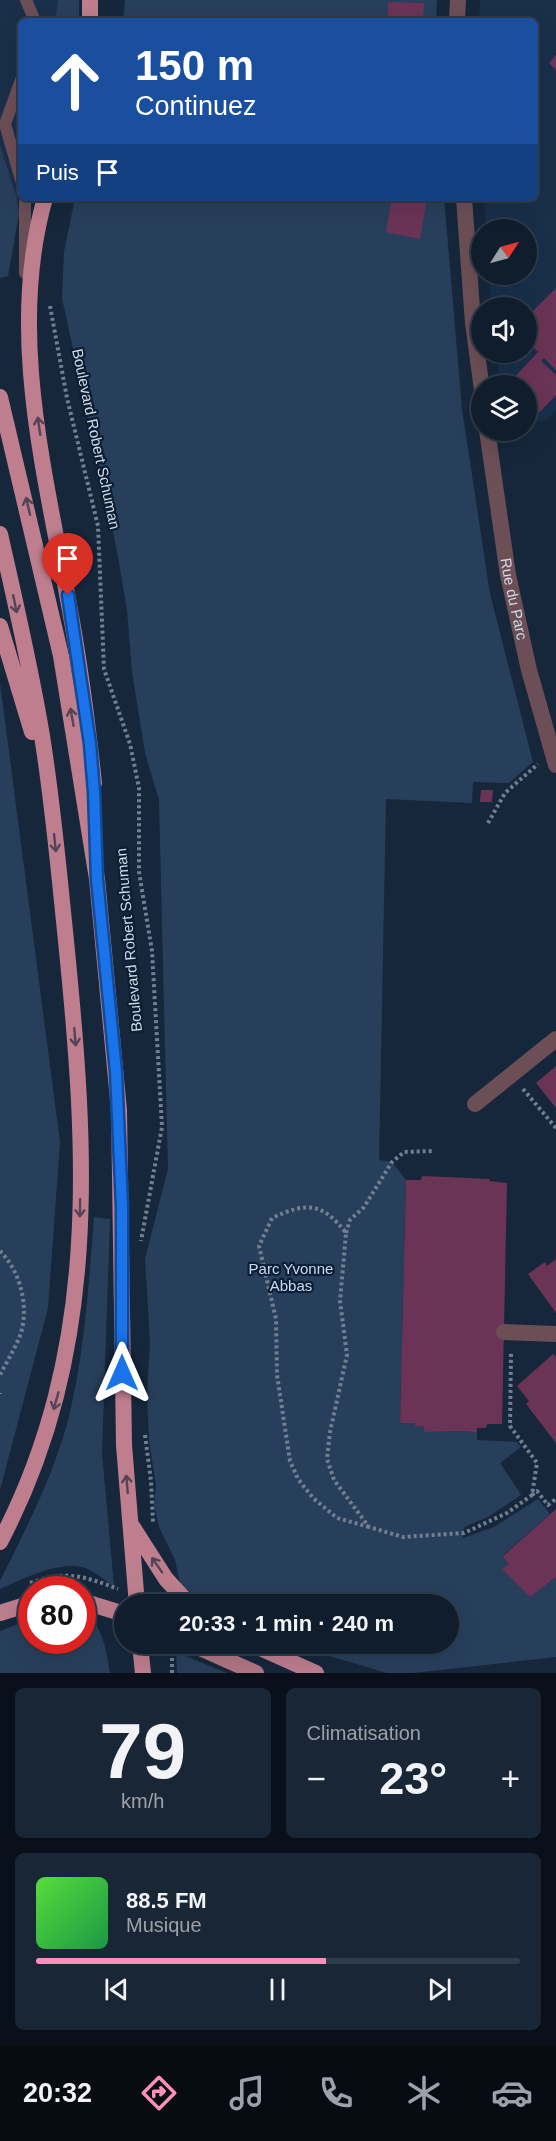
<!DOCTYPE html>
<html lang="fr">
<head>
<meta charset="utf-8">
<style>
	:root { --surface:#101d2d; --page:#192635; --text:#f1f3f6; --muted:#9ca2aa; --line:#303b49; --accent:#ff8eba }
	body { margin:0; font-family:Helvetica,sans-serif; background:var(--page); color:var(--text); height:100vh; display:flex; flex-direction:column; font-size:22px; white-space:nowrap }
	* { box-sizing:border-box; margin:0 }
	p { font-size:20px; color:var(--muted) }
	.icon { flex:none; width:33px; height:33px; fill:none; stroke:currentColor; stroke-width:2; stroke-linecap:round; stroke-linejoin:round }
	.map { position:relative; height:1673px; overflow:hidden }
	.sheet { display:flex; flex-direction:column; gap:15px; padding:15px; background:#091019; flex:1 }
	.sheet>* { flex:none }
	.banner { position:absolute; left:18px; top:18px; width:520px; height:183px; border-radius:9px; box-shadow:0 6px 24px #0002,0 0 0 2px var(--line); background:#1a4fa0; color:#fff; overflow:hidden }
	.needle { width:39px; rotate:54deg }
	.buttons { position:absolute; left:471px; top:219px; display:grid; gap:12px }
	.buttons a { display:grid; place-items:center; width:66px; height:66px; border-radius:50%; background:var(--surface); box-shadow:0 6px 24px #0002,0 0 0 2px var(--line); font-size:30px }
	.speed { position:absolute; left:18px; top:1576px; display:flex; gap:12px; font-size:30px; font-weight:700; text-align:center }
	.speed>* { display:grid; place-content:center; width:78px; height:78px; border-radius:50%; background:var(--surface); box-shadow:0 6px 24px #0002,0 0 0 2px var(--line); line-height:1 }
	.speed .limit { border:9px solid #d22; background:#fff; color:#111 }
	.pin { position:absolute; display:grid; place-items:center; width:51px; height:51px; color:#fff; margin:-62px -26px; border-radius:50% 50% 50% 0; rotate:-45deg; box-shadow:0 0 6px #0007 }
	.pin .icon { rotate:45deg }
	.me { position:absolute; width:66px; margin:-33px; rotate:0deg; stroke-linejoin:round; filter:drop-shadow(0 0 4px #0008) }
	.turn { display:flex; align-items:center; gap:21px; height:126px; padding:0 18px; font-size:27px }
	.turn .icon { width:78px; height:78px; stroke-width:2.5 }
	.turn b { display:block; font-size:42px; line-height:51px }
	.then { display:flex; align-items:center; height:57px; padding:0 18px; background:#0003; gap:12px; font-size:22px }
	.big { font-size:45px; font-weight:800; line-height:1.1 }
	.sheet .widget { flex:1; display:flex; flex-direction:column; justify-content:center; gap:9px; min-width:0; padding:0 21px; border-radius:9px; background:var(--page) }
	.sheet .dial { align-items:center; gap:0 }
	.dial b { font-size:78px; line-height:1 }
	.song { display:flex; align-items:center; gap:18px }
	.cover { width:72px; height:72px; border-radius:9px; background:linear-gradient(135deg,hsl(110 70% 55%),hsl(140 70% 35%)) }
	.played { height:6px; border-radius:3px; background:linear-gradient(90deg,var(--accent) 60%,var(--line) 60%) }
	.keys { display:flex; justify-content:space-around; direction:ltr }
	.heat { display:flex; justify-content:space-between; align-items:center; font-size:33px; direction:ltr }
	.sheet .tiles { flex:1; display:grid; gap:15px; grid-template-columns:1fr 1fr }
	.widget:last-child { grid-column:span 2 }
	.trip { position:absolute; left:114px; top:1594px; width:345px; height:60px; border-radius:30px; background:var(--surface); box-shadow:0 6px 24px #0002,0 0 0 2px var(--line); font-weight:800; line-height:60px; text-align:center }
	.tabs { display:flex; height:96px; justify-content:space-around; align-items:center; background:#060c12; color:var(--muted) }
	.tabs .icon { width:42px; height:42px }
	.tabs .on { color:var(--accent) }
	.tabs b { font-size:27px; color:var(--text) }
	.map>svg:first-child { display:block }
</style>
</head>
<body>
<div class="map">
<svg width="556" height="1673" viewBox="0 0 556 1673">
	<rect width="100%" height="100%" fill="#16273c"/>
	<path fill="#192f4a" d="M 0,0 L 58,0 L 55,21 L 21,21 L 21,122 L 16,135 L 21,151 L 21,196 L 17,198 L 0,145 Z
		M 480,0 L 556,0 L 556,410 L 547,420 L 527,423 L 526,386 L 500,385 L 496,353 L 526,352 L 526,308 L 491,307 L 489,275 L 526,274 L 526,230 L 486,229 L 484,198 L 536,198 L 536,21 L 479,21 Z"/>
	<path fill="#283f5c" d="M 58,0 L 79,0 L 79,21 L 55,21 Z
		M 125,0 L 437,0 L 436,21 L 123,21 Z
		M 0,145 L 17,198 L 19,214 L 8,276 L 0,278 Z
		M 75,198 L 444,198 L 462,409 L 490,594 L 533,762 L 509,783 L 473,782 L 472,803 L 386,799 L 379,1160 L 392,1162 L 406,1180 L 400,1422 L 415,1423 L 416,1426 L 424,1427 L 425,1432 L 466,1431 L 477,1433 L 477,1440 L 517,1442 L 521,1447 L 500,1463 L 521,1495 L 488,1517 L 464,1527 L 463,1538 L 494,1527 L 538,1499 L 550,1514 L 503,1555 L 509,1564 L 503,1569 L 530,1597 L 556,1577 L 556,1657 L 413,1673 L 387,1673 L 288,1644 L 448,1644 L 448,1605 L 205,1605 L 180,1583 L 175,1560 L 159,1527 L 154,1504 L 156,1485 L 149,1441 L 147,1394 L 150,1341 L 145,1259 L 168,1169 L 159,800 L 145,753 L 132,672 L 127,610 L 117,551 L 62,298 L 64,252 Z
		M 0,683 L 60,1142 L 48,1308 L 0,1490 Z
		M 94,1217 L 110,1219 L 102,1453 L 114,1586 C 105,1581 95,1571 85,1568 C 58,1560 24,1579 0,1589 L 0,1581 C 27,1527 56,1471 70,1412 C 85,1348 89,1282 94,1217 Z
		M 83,1615 C 103,1621 107,1655 110,1673 L 0,1673 L 0,1631 L 31,1619 L 32,1641 L 82,1641 Z
		M 176,1652 L 227,1673 L 177,1673 Z"/>
	<path fill="#6b3456" d="M 388,2 L 424,3 L 423,21 L 388,21 Z
		M 556,55 L 556,70 L 549,63 Z
		M 392,198 L 427,198 L 420,239 L 386,232 Z
		M 556,288 L 556,370 L 544,358 L 541,361 L 556,375 L 556,395 L 540,412 L 526,399 L 526,386 L 517,386 L 511,381 L 538,352 L 526,341 L 526,318 Z
		M 481,790 L 493,790 L 492,802 L 480,802 Z
		M 556,1066 L 556,1108 L 536,1083 Z
		M 422,1176 L 490,1179 L 489,1181 L 507,1183 L 502,1424 L 487,1424 L 486,1428 L 477,1428 L 477,1433 L 466,1431 L 424,1432 L 424,1427 L 415,1426 L 415,1423 L 400,1423 L 406,1180 L 421,1180 Z
		M 556,1259 L 556,1313 L 528,1274 L 545,1262 L 547,1266 Z
		M 553,1354 L 556,1357 L 556,1443 L 526,1404 L 529,1401 L 517,1386 Z
		M 556,1509 L 556,1577 L 530,1597 L 502,1569 L 509,1564 L 503,1556 Z"/>
	<g fill="none" stroke-linecap="round" stroke-linejoin="round">
		<path stroke="#717f91" stroke-width="4" stroke-dasharray="3 3" stroke-linecap="butt" d="M 50,306 L 67,398 L 98,526 L 104,669 L 130,744 L 139,788 L 139,872 L 152,951 L 162,1127 L 141,1241
			M 488,823 L 505,793 L 538,764
			M 523,1089 L 556,1128
			M 346,1233 L 350,1220 L 364,1207 L 392,1162 L 404,1152 L 433,1151
			M 0,1251 C 20,1271 29,1305 21,1333 C 16,1347 7,1361 0,1375
			M 0,1393 L 0,1394
			M 145,1435 L 151,1481 L 153,1522
			M 532,1495 L 537,1491 L 548,1505 L 556,1499
			M 369,1527 L 337,1518 L 313,1498 L 298,1479 L 290,1461 L 277,1375 L 276,1319 L 259,1246 L 272,1218 C 307,1202 322,1202 346,1233 L 340,1301 L 347,1355 L 330,1432 L 327,1459 L 334,1480 L 369,1527 L 403,1537 L 464,1533 L 507,1513 L 532,1495 L 537,1463 L 510,1426 L 511,1351
			M 30,1583 C 66,1570 84,1576 118,1589
			M 172,1673 L 172,1647"/>
		<path stroke="#6c4f56" stroke-width="12" d="M 26,0 L 35,21
			M 21,80 L 5,124 L 21,180
			M 25,198 L 25,273"/>
		<g stroke="#6c4f56" stroke-width="16">
			<path d="M 457,21 L 458,0"/>
			<path d="M 464,198 L 473,323 L 482,390"/>
			<path id="s1" d="M 487,430 L 508,575 L 529,670 L 556,765"/>
			<path d="M 475,1104 L 556,1039"/>
			<path d="M 504,1332 L 556,1334"/>
		</g>
		<path stroke="#b17684" stroke-width="16" d="M 191,1644 L 256,1673"/>
		<path stroke="#be7e8e" stroke-width="16" d="M 90,21 L 90,0
			M 45,198 C 6,334 47,480 71,616 C 81,671 88,727 94,783
			M 0,397 L 61,656 L 97,879 L 119,1110 L 124,1445 L 137,1605
			M 0,534 C 15,601 31,669 42,736 C 53,804 59,873 66,941 C 87,1150 101,1350 0,1542
			M 0,626 L 32,732
			M 132,1526 L 166,1579 L 190,1605
			M 82,1601 L 124,1614
			M 0,1613 L 32,1603
			M 140,1644 L 143,1673
			M 251,1644 L 316,1673"/>
	</g>
	<defs><path id="oneway-shaft" d="M-6 0H5M1.5-3L5.5 0L1.5 3" fill="none" stroke-width="1.6" stroke-linecap="round" stroke-linejoin="round" transform="scale(1.5)"/></defs>
	<g stroke="#544457">
		<use href="#oneway-shaft" transform="translate(39 426) rotate(-98)"/>
		<use href="#oneway-shaft" transform="translate(28 506) rotate(-103)"/>
		<use href="#oneway-shaft" transform="translate(15 604) rotate(78)"/>
		<use href="#oneway-shaft" transform="translate(72 717) rotate(-100)"/>
		<use href="#oneway-shaft" transform="translate(55 843) rotate(84)"/>
		<use href="#oneway-shaft" transform="translate(75 1037) rotate(85)"/>
		<use href="#oneway-shaft" transform="translate(80 1208) rotate(91)"/>
		<use href="#oneway-shaft" transform="translate(56 1401) rotate(106)"/>
		<use href="#oneway-shaft" transform="translate(127 1484) rotate(-95)"/>
		<use href="#oneway-shaft" transform="translate(157 1565) rotate(-125)"/>
	</g>
	<g fill="none" stroke-linecap="round" stroke-linejoin="round">
		<defs>
			<path id="route" d="M 68,595 L 90,744 L 94,792 L 97,879 L 116,1072 L 122,1207 L 122,1373"/>
		</defs>
		<use href="#route" stroke="#114b97" stroke-width="15"/>
		<use href="#route" stroke="#1a73e8" stroke-width="10"/>
	</g>
	<g text-anchor="middle" stroke-width="4.5" stroke-linejoin="round" paint-order="stroke">
		<g font-size="15" fill="#d0dbe9" stroke="#0d1e32">
			<text transform="translate(96 439) rotate(78)" y="5">Boulevard Robert Schuman</text>
			<text dy="5" stroke="none"><textPath href="#s1" startOffset="171">Rue du Parc</textPath></text>
			<text transform="translate(129 940) rotate(-95)" y="5">Boulevard Robert Schuman</text>
		</g>
		<g font-size="15" fill="#c4dbf9" stroke="#0d1e32">
			<text x="291" y="1274">Parc Yvonne<tspan x="291" dy="17">Abbas</tspan></text>
		</g>
	</g>
</svg>
<div class="buttons">
<a><svg class="needle" viewBox="-14 -14 28 28"><path d="M0-13l5 13h-10z" fill="#e53935"/><path d="M0 13l5-13h-10z" fill="#9ca2aa"/></svg></a>
<a><svg class="icon" aria-label="sound" viewBox="0 0 24 24"><path d="M4 9h4l5-4v14l-5-4H4zM17 9q2 3 0 6"/></svg></a>
<a><svg class="icon" aria-label="layers" viewBox="0 0 24 24"><path d="M12 4l9 5-9 5-9-5zM3 14l9 5 9-5"/></svg></a>
</div>
<div class="speed"><div class="limit">80</div></div>
<div class="pin" style="left:68px;top:595px;background:#d93025"><svg class="icon" aria-label="arrive" viewBox="0 0 24 24"><path d="M6 21V4h12l-3 4 3 4H6"/></svg></div>
<svg class="me" style="left:122px;top:1373px" viewBox="-20 -20 40 40"><path d="M0-17L14 15 0 8-14 15z" fill="#1a73e8" stroke="#fff" stroke-width="4"/></svg>
<div class="trip">20:33 · 1 min · 240 m</div>
<div class="banner">
<div class="turn"><svg class="icon" aria-label="ahead" viewBox="0 0 24 24"><path d="M12 20V5M6 11l6-6 6 6"/></svg><div><b>150 m</b>Continuez</div></div>
<div class="then">Puis<svg class="icon" aria-label="arrive" viewBox="0 0 24 24"><path d="M6 21V4h12l-3 4 3 4H6"/></svg></div>
</div>
</div>
<section class="sheet">
<div class="tiles">
<div class="widget dial"><b>79</b><p>km/h</p></div>
<div class="widget"><p>Climatisation</p>
<div class="heat"><a>−</a><b class="big">23°</b><a>+</a></div>
</div>
<div class="widget">
<div class="song"><i class="cover"></i><div><b>88.5 FM</b><p>Musique</p></div></div>
<div class="played"></div>
<div class="keys"><svg class="icon" aria-label="previous" viewBox="0 0 24 24"><path d="M18 5L8 12l10 7zM5 5v14"/></svg><svg class="icon" aria-label="pause" viewBox="0 0 24 24"><path d="M8 5v14M16 5v14"/></svg><svg class="icon" aria-label="next" viewBox="0 0 24 24"><path d="M6 5l10 7-10 7zM19 5v14"/></svg></div>
</div>
</div>
</section>
<nav class="tabs">
<b>20:32</b>
<svg class="icon on" aria-label="directions" viewBox="0 0 24 24"><path d="M12 3l9 9-9 9-9-9zM9 14v-3h6M13 9l2 2-2 2"/></svg>
<svg class="icon" aria-label="music" viewBox="0 0 24 24"><path d="M9 18V5l10-2v13"/><circle cx="6" cy="18" r="3"/><circle cx="16" cy="16" r="3"/></svg>
<svg class="icon" aria-label="phone" viewBox="0 0 24 24"><path d="M5 4h4l2 5-3 2q2 4 5 5l2-3 5 2v4C11 20 4 13 5 4z"/></svg>
<svg class="icon" aria-label="climate" viewBox="0 0 24 24"><path d="M12 3v18M4 7l16 10M4 17L20 7"/></svg>
<svg class="icon" aria-label="car" viewBox="0 0 24 24"><path d="M5 17H2v-5l4-1 3-4h7l3 4 3 1v5h-3M9 17h6M6 11h13"/><circle cx="7" cy="17" r="2"/><circle cx="17" cy="17" r="2"/></svg>
</nav>
</body>
</html>
